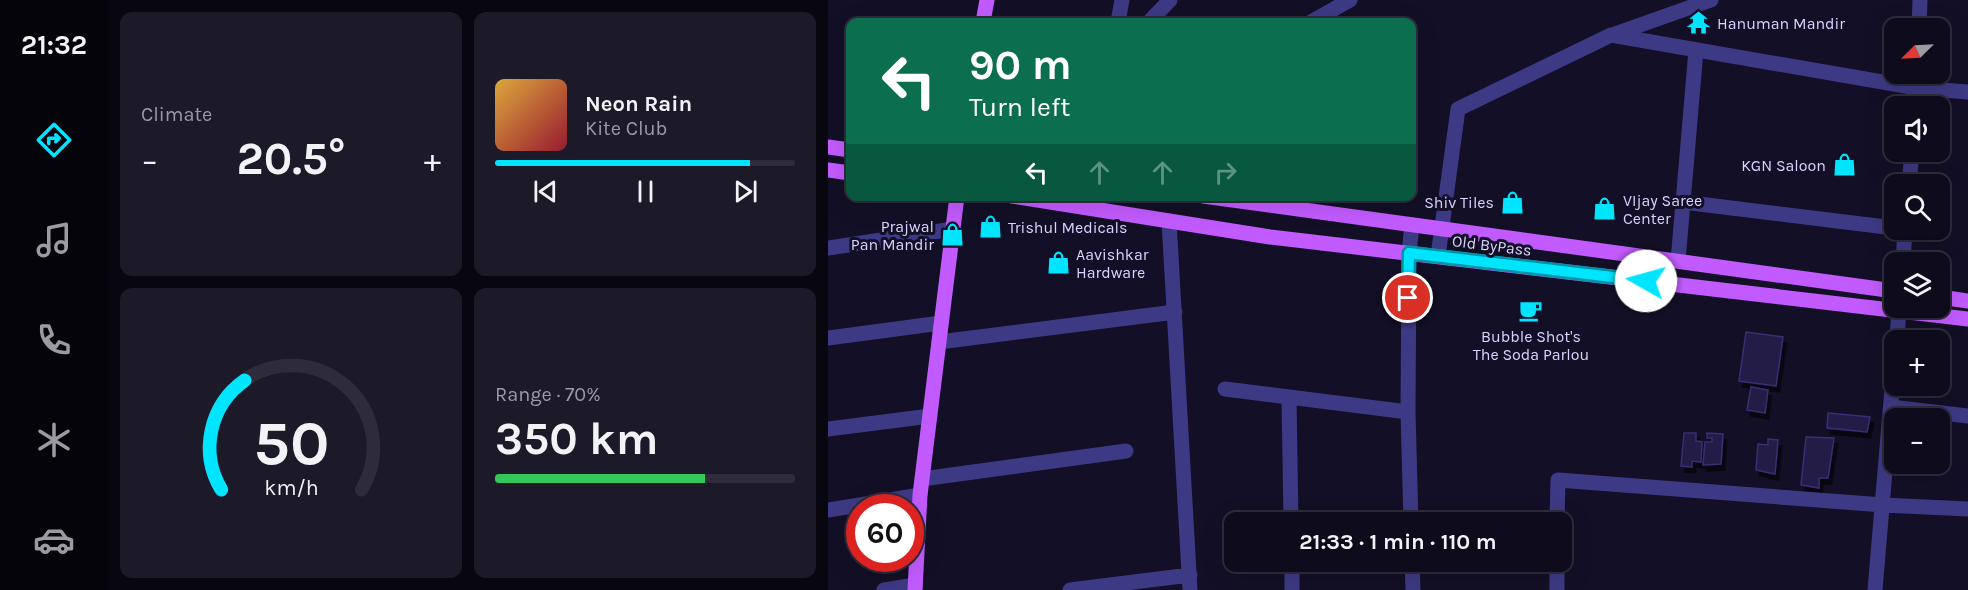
<!DOCTYPE html>
<html lang="en">
<head>
<meta charset="utf-8">
<style>
	:root { --surface:#0e0b1c; --page:#1c1929; --text:#f1f3f6; --muted:#9b9ba3; --line:#2e2b3b; --accent:#00e5ff }
	body { margin:0; font-family:Karla,sans-serif; background:var(--page); color:var(--text); height:100vh; display:flex; flex-direction:column; font-size:22px; white-space:nowrap }
	* { box-sizing:border-box; margin:0 }
	p { font-size:20px; color:var(--muted) }
	.icon { flex:none; width:33px; height:33px; fill:none; stroke:currentColor; stroke-width:2; stroke-linecap:round; stroke-linejoin:round }
	.map { position:relative; flex:1; overflow:hidden }
	.drawer { display:flex; flex-direction:column; gap:12px; padding:12px; background:#08060f; width:720px }
	.drawer>* { flex:none }
	.banner { position:absolute; left:18px; top:18px; width:570px; height:183px; border-radius:12px; box-shadow:0 6px 24px #0002,0 0 0 2px var(--line); background:#0b6e4f; color:#fff; overflow:hidden }
	.needle { width:39px; rotate:246deg }
	.buttons { position:absolute; left:1056px; top:18px; display:grid; gap:12px }
	.buttons a { display:grid; place-items:center; width:66px; height:66px; border-radius:12px; background:var(--surface); box-shadow:0 6px 24px #0002,0 0 0 2px var(--line); font-size:30px }
	.speed { position:absolute; left:18px; top:494px; display:flex; gap:12px; font-size:30px; font-weight:700; text-align:center }
	.speed>* { display:grid; place-content:center; width:78px; height:78px; border-radius:50%; background:var(--surface); box-shadow:0 6px 24px #0002,0 0 0 2px var(--line); line-height:1 }
	.speed .limit { border:9px solid #d22; background:#fff; color:#111 }
	.pin { position:absolute; display:grid; place-items:center; width:51px; height:51px; color:#fff; margin:-26px; border:3px solid #fff; border-radius:50%; box-shadow:0 2px 6px #0007 }
	.me { position:absolute; width:66px; margin:-33px; rotate:277deg; stroke-linejoin:round; filter:drop-shadow(0 0 4px #0008) }
	.turn { display:flex; align-items:center; gap:21px; height:126px; padding:0 24px; font-size:27px }
	.turn .icon { width:78px; height:78px; stroke-width:2.5 }
	.turn b { display:block; font-size:42px; line-height:51px }
	.lanes { display:flex; align-items:center; height:57px; padding:0 24px; background:#0003; justify-content:center; gap:30px; direction:ltr }
	.lanes .off { opacity:.35 }
	.big { font-size:45px; font-weight:700; line-height:1.1 }
	.drawer .widget { flex:1; display:flex; flex-direction:column; justify-content:center; gap:9px; min-width:0; padding:0 21px; border-radius:12px; background:var(--page) }
	.drawer .dial { align-items:center; gap:0 }
	.dial svg { height:156px; overflow:visible; fill:none; stroke:var(--line); stroke-width:7; stroke-linecap:round; text-anchor:middle }
	.dial text { fill:var(--text); stroke:none }
	.song { display:flex; align-items:center; gap:18px }
	.cover { width:72px; height:72px; border-radius:9px; background:linear-gradient(135deg,hsl(40 70% 55%),hsl(350 70% 35%)) }
	.played { height:6px; border-radius:3px; background:linear-gradient(90deg,var(--accent) 85%,var(--line) 85%) }
	.keys { display:flex; justify-content:space-around; direction:ltr }
	.heat { display:flex; justify-content:space-between; align-items:center; font-size:33px; direction:ltr }
	.charge { height:9px; border-radius:4px; background:linear-gradient(90deg,#34c759 70%,var(--line) 0) }
	.drawer .tiles { flex:1; display:grid; gap:12px; grid-template-columns:repeat(2,1fr) }
	.trip { position:absolute; left:396px; top:512px; width:348px; height:60px; border-radius:12px; background:var(--surface); box-shadow:0 6px 24px #0002,0 0 0 2px var(--line); font-weight:700; line-height:60px; text-align:center }
	main { display:flex; flex:1; min-height:0 }
	.menu { display:flex; flex-direction:column; width:108px; justify-content:space-around; align-items:center; background:#06040b; color:var(--muted) }
	.menu .icon { width:42px; height:42px }
	.menu .selected { color:var(--accent) }
	.menu b { font-size:27px; color:var(--text) }
	.map>svg:first-child { display:block }
</style>
</head>
<body>
<main>
<nav class="menu">
<b>21:32</b>
<svg class="icon selected" aria-label="directions" viewBox="0 0 24 24"><path d="M12 3l9 9-9 9-9-9zM9 14v-3h6M13 9l2 2-2 2"/></svg>
<svg class="icon" aria-label="music" viewBox="0 0 24 24"><path d="M9 18V5l10-2v13"/><circle cx="6" cy="18" r="3"/><circle cx="16" cy="16" r="3"/></svg>
<svg class="icon" aria-label="phone" viewBox="0 0 24 24"><path d="M5 4h4l2 5-3 2q2 4 5 5l2-3 5 2v4C11 20 4 13 5 4z"/></svg>
<svg class="icon" aria-label="climate" viewBox="0 0 24 24"><path d="M12 3v18M4 7l16 10M4 17L20 7"/></svg>
<svg class="icon" aria-label="car" viewBox="0 0 24 24"><path d="M5 17H2v-5l4-1 3-4h7l3 4 3 1v5h-3M9 17h6M6 11h13"/><circle cx="7" cy="17" r="2"/><circle cx="17" cy="17" r="2"/></svg>
</nav>
<section class="drawer">
<div class="tiles">
<div class="widget"><p>Climate</p>
<div class="heat"><a>−</a><b class="big">20.5°</b><a>+</a></div>
</div>
<div class="widget">
<div class="song"><i class="cover"></i><div><b>Neon Rain</b><p>Kite Club</p></div></div>
<div class="played"></div>
<div class="keys"><svg class="icon" aria-label="previous" viewBox="0 0 24 24"><path d="M18 5L8 12l10 7zM5 5v14"/></svg><svg class="icon" aria-label="pause" viewBox="0 0 24 24"><path d="M8 5v14M16 5v14"/></svg><svg class="icon" aria-label="next" viewBox="0 0 24 24"><path d="M6 5l10 7-10 7zM19 5v14"/></svg></div>
</div>
<div class="widget dial"><svg viewBox="0 0 100 80">
<path d="M14 69A42 42 0 1 1 86 69"/>
<path d="M14 69A42 42 0 0 1 26 13" stroke="#00e5ff"/>
<text x="50" y="56" font-size="32" font-weight="700">50</text>
<text x="50" y="72" font-size="11">km/h</text>
</svg></div>
<div class="widget"><p>Range · 70%</p><b class="big">350 km</b><div class="charge"></div></div>
</div>
</section>
<div class="map">
<svg width="1140" height="590" viewBox="0 0 1140 590">
	<defs>
		<filter id="shadow"><feDropShadow dx="3.5" dy="6" stdDeviation="0" flood-color="#0009"/></filter>
	</defs>
	<rect width="100%" height="100%" fill="#130f26"/>
	<path fill="#241b47" stroke="#3b2d73" stroke-width="1.5" filter="url(#shadow)" d="M 918,332 L 955,337 L 948,386 L 911,381 Z
		M 923,387 L 940,390 L 937,413 L 919,410 Z
		M 1000,413 L 1042,417 L 1039,432 L 999,428 Z
		M 856,433 L 868,433 L 868,441 L 874,442 L 873,462 L 864,461 L 864,467 L 853,466 Z
		M 879,433 L 895,434 L 893,464 L 875,465 L 877,442 L 884,442 L 884,438 L 879,438 Z
		M 978,437 L 1006,438 L 1000,478 L 991,478 L 991,488 L 973,485 Z
		M 940,439 L 950,440 L 947,474 L 928,470 L 930,444 L 940,445 Z"/>
	<g fill="none" stroke-linecap="round" stroke-linejoin="round">
		<path stroke="#3d3a85" stroke-width="15" d="M 290,22 L 294,0
			M 321,22 L 342,0
			M 483,22 L 522,0
			M 1091,28 L 1092,0
			M 784,35 L 883,0
			M 1087,106 L 1089,74
			M 1081,184 L 1084,152
			M 855,202 L 1066,228
			M 341,221 L 362,590
			M 0,248 L 125,229
			M 610,256 L 630,109 L 783,35 L 1089,88 L 1140,92
			M 850,261 L 868,50
			M 1075,262 L 1077,230
			M 0,338 L 113,323
			M 1069,340 L 1071,308
			M 111,342 L 347,312
			M 397,389 L 580,412
			M 461,398 L 463,522
			M 1063,407 L 1140,416
			M 0,429 L 102,416
			M 94,479 L 298,451
			M 0,510 L 92,495
			M 583,522 L 580,412 L 581,253 L 584,225
			M 729,522 L 730,480 L 1055,505 L 1140,509
			M 464,561 L 464,590
			M 584,561 L 585,590
			M 56,590 L 87,585
			M 242,590 L 362,575
			M 729,590 L 729,561
			M 1047,590 L 1066,365"/>
		<path stroke="#c25bff" stroke-width="15" d="M 155,22 L 159,0
			M 0,147 L 22,150
			M 0,170 L 22,173
			M 184,196 L 442,237 L 1140,319
			M 375,196 L 1066,291
			M 1112,297 L 1140,301
			M 87,590 L 92,495 L 129,196"/>
	</g>
	<g fill="none" stroke-linecap="round" stroke-linejoin="round">
		<defs>
			<path id="route" d="M 580,298 L 581,253 L 818,281"/>
		</defs>
		<use href="#route" stroke="#0095a6" stroke-width="15"/>
		<use href="#route" stroke="#00e5ff" stroke-width="10"/>
	</g>
	<defs>
		<symbol id="temple-bare" viewBox="-9 -9 18 18"><path d="M0-6L5-2H3V0L6.5 2.5H4V6H1.5V3h-3V6H-4V2.5H-6.5L-3 0V-2H-5Z" fill="#00e5ff" stroke="#130f26" stroke-width="2.5" paint-order="stroke"/></symbol>
		<symbol id="shop-bare" viewBox="-9 -9 18 18"><path d="M-5-2.5h2.3a2.7 3.5 0 0 1 5.4 0H5L5.5 6h-11ZM-1.5-2.5h3a1.5 2.3 0 0 0-3 0Z" fill="#00e5ff" stroke="#130f26" stroke-width="2.5" paint-order="stroke"/></symbol>
		<symbol id="cafe-bare" viewBox="-9 -9 18 18"><path d="M-5.5-4.5H6V0H3Q3 3.5 0 3.5H-2.5Q-5.5 3.5-5.5 0ZM3-3.2v2h1.7v-2ZM-6 4.5H4V6H-6Z" fill="#00e5ff" stroke="#130f26" stroke-width="2.5" paint-order="stroke"/></symbol>
	</defs>
	<g fill-rule="evenodd">
		<use href="#temple-bare" x="854" y="6" width="33" height="33"/>
		<use href="#shop-bare" x="1000" y="148" width="33" height="33"/>
		<use href="#shop-bare" x="668" y="186" width="33" height="33"/>
		<use href="#shop-bare" x="760" y="192" width="33" height="33"/>
		<use href="#shop-bare" x="146" y="210" width="33" height="33"/>
		<use href="#shop-bare" x="108" y="218" width="33" height="33"/>
		<use href="#shop-bare" x="214" y="246" width="33" height="33"/>
		<use href="#cafe-bare" x="686" y="294" width="33" height="33"/>
	</g>
	<g text-anchor="middle" stroke-width="6" stroke-linejoin="round" paint-order="stroke">
		<g font-size="16" fill="#d9d4ff" stroke="#130f26" text-anchor="start">
			<text x="889" y="29">Hanuman Mandir</text>
			<text x="998" y="171" text-anchor="end">KGN Saloon</text>
			<text x="795" y="206">VIjay Saree<tspan x="795" dy="18">Center</tspan></text>
			<text x="666" y="208" text-anchor="end">Shiv Tiles</text>
			<text x="106" y="232" text-anchor="end">Prajwal<tspan x="106" dy="18">Pan Mandir</tspan></text>
			<text x="180" y="233">Trishul Medicals</text>
			<text x="248" y="260">Aavishkar<tspan x="248" dy="18">Hardware</tspan></text>
			<text x="703" y="342" text-anchor="middle">Bubble Shot's<tspan x="703" dy="18">The Soda Parlou</tspan></text>
		</g>
		<g font-size="16" fill="#d9d4ff" stroke="#130f26">
			<text transform="translate(664 245) rotate(7)" y="6">Old ByPass</text>
		</g>
	</g>
</svg>
<div class="buttons">
<a><svg class="needle" viewBox="-14 -14 28 28"><path d="M0-13l5 13h-10z" fill="#e53935"/><path d="M0 13l5-13h-10z" fill="#9b9ba3"/></svg></a>
<a><svg class="icon" aria-label="sound" viewBox="0 0 24 24"><path d="M4 9h4l5-4v14l-5-4H4zM17 9q2 3 0 6"/></svg></a>
<a><svg class="icon" aria-label="search" viewBox="0 0 24 24"><circle cx="10" cy="10" r="6"/><path d="M15 15l6 6"/></svg></a>
<a><svg class="icon" aria-label="layers" viewBox="0 0 24 24"><path d="M12 4l9 5-9 5-9-5zM3 14l9 5 9-5"/></svg></a>
<a>+</a>
<a>−</a>
</div>
<div class="speed"><div class="limit">60</div></div>
<div class="pin" style="left:580px;top:298px;background:#d93025"><svg class="icon" aria-label="arrive" viewBox="0 0 24 24"><path d="M6 21V4h12l-3 4 3 4H6"/></svg></div>
<svg class="me" style="left:818px;top:281px" viewBox="-20 -20 40 40"><circle r="19" fill="#fff"/><path d="M0-13L10 11 0 6-10 11z" fill="#00e5ff"/></svg>
<div class="trip">21:33 · 1 min · 110 m</div>
<div class="banner">
<div class="turn"><svg class="icon" aria-label="left" viewBox="0 0 24 24"><path d="M17 20v-9H6M10 6l-5 5 5 5"/></svg><div><b>90 m</b>Turn left</div></div>
<div class="lanes"><svg class="icon" aria-label="left" viewBox="0 0 24 24"><path d="M17 20v-9H6M10 6l-5 5 5 5"/></svg><svg class="icon off" aria-label="ahead" viewBox="0 0 24 24"><path d="M12 20V5M6 11l6-6 6 6"/></svg><svg class="icon off" aria-label="ahead" viewBox="0 0 24 24"><path d="M12 20V5M6 11l6-6 6 6"/></svg><svg class="icon off" aria-label="right" viewBox="0 0 24 24"><path d="M7 20v-9h11M14 6l5 5-5 5"/></svg></div>
</div>
</div>
</main>
</body>
</html>
